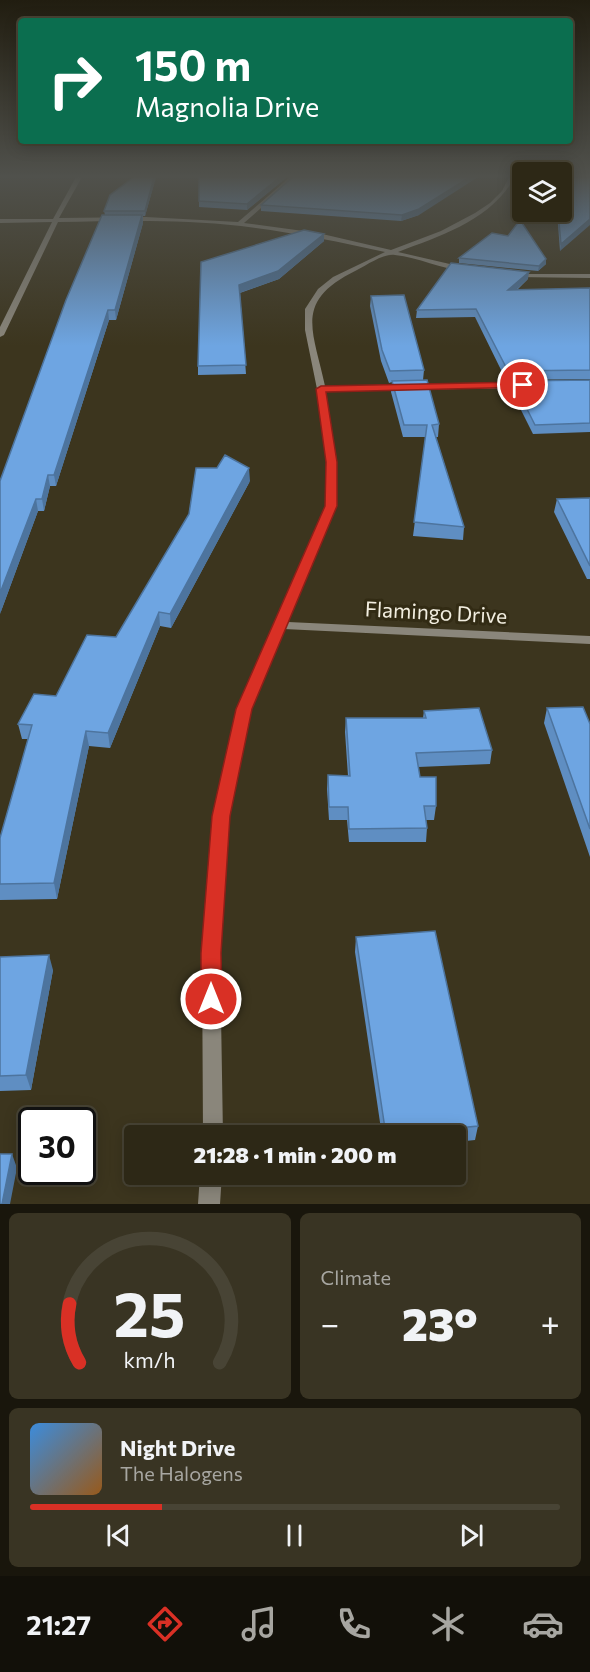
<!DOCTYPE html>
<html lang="en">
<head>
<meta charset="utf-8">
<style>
	:root { --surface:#2d2816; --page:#393423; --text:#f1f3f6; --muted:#a7a6a1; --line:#484435; --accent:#d93025 }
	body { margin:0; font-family:Commissioner,sans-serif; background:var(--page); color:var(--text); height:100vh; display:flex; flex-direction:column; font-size:22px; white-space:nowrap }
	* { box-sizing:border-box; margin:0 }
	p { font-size:20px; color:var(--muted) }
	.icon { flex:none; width:33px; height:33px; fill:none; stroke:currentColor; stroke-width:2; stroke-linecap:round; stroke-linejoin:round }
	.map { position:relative; height:1204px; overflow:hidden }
	.panel { display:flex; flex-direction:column; gap:9px; padding:9px; background:#19160c; flex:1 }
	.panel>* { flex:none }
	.guide { position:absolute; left:18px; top:18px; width:555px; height:126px; border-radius:6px; box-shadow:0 3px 15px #0003,0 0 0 2px var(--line); background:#0b6e4f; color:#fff; overflow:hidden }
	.fabs { position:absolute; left:512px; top:162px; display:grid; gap:12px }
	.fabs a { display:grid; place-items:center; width:60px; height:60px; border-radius:6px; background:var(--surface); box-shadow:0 3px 15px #0003,0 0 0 2px var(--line); font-size:30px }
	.speed { position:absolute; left:18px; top:1107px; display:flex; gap:12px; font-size:30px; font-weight:700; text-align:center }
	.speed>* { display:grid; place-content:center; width:78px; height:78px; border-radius:50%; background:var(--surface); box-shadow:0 3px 15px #0003,0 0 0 2px var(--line); line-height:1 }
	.speed .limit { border:3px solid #111; border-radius:9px; background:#fff; color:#111 }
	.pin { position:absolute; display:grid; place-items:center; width:51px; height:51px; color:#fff; margin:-26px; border:3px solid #fff; border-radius:50%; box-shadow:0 2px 6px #0007 }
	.me { position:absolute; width:66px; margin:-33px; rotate:0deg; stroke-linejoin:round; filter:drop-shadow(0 0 4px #0008) }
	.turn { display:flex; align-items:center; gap:21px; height:126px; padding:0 18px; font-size:27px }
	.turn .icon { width:78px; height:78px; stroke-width:2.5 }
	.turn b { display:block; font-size:42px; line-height:51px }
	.big { font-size:45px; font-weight:800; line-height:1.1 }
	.panel .tile { flex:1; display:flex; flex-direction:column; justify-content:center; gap:9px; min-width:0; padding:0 21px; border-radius:9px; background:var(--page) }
	.panel .dial { align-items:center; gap:0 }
	.dial svg { height:156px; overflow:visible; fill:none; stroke:var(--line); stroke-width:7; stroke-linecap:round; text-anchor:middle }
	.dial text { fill:var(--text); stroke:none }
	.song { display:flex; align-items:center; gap:18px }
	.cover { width:72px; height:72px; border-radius:9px; background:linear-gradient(135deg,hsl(210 70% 55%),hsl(30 70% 35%)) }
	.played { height:6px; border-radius:3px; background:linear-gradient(90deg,var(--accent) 25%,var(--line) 25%) }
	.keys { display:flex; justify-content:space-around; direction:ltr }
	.heat { display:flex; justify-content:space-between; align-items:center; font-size:33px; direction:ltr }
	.panel .tiles { flex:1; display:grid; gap:9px; grid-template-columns:1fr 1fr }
	.tile:last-child { grid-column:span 2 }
	.trip { position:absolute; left:124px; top:1125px; width:342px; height:60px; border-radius:6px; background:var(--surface); box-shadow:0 3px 15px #0003,0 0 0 2px var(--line); font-weight:800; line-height:60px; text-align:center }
	.dock { display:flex; height:96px; justify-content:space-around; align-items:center; background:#121009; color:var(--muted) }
	.dock .icon { width:42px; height:42px }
	.dock .on { color:var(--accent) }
	.dock b { font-size:27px; color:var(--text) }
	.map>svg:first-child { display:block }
</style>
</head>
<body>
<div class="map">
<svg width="590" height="1204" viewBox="0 0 590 1204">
	<rect width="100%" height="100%" fill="#3c351e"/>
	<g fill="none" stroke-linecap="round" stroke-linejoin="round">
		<path fill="#8a867b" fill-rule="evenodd" d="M 76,177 L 82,177 L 59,218 L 146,217 L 238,222 L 290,177 L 296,177 L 244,223 L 318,233 L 391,250 L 441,231 L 475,213 L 490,203 L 502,191 L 509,177 L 515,177 C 490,221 442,235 398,252 L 467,268 L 467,270 C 443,271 419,257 395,255 C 384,253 367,265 357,270 C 293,301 313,329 325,386 L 527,382 L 531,385 L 527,388 L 326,391 L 336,462 L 336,506 L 288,622 L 590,636 L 590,644 L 284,629 L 251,709 L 229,816 L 220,953 L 223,1136 L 203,1136 L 202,953 L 213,816 L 237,709 L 326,506 L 326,462 L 317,389 L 305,330 L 305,309 L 318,289 L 333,277 L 385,252 C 337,241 290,232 241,226 C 180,219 118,221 58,222 L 4,335 L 0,337 L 0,327 L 52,222 L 0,223 L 0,219 L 53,219 Z
			M 513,274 L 590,274 L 590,278 L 515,277 L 513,276 Z
			M 200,1174 L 222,1174 L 220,1204 L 198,1204 Z"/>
	</g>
	<path fill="#5f8ec2" d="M 134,177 L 156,177 L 145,216 L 143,216 L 143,223 L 116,320 L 109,320 L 56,486 L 50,486 L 44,511 L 38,511 L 0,614 L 105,215 L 104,211 Z
		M 287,177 L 247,210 L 199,207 L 199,201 Z
		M 590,177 L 560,251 L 557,212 L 561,212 Z
		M 261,205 L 419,215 L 401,221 L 261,211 Z
		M 324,234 L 324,241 L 279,279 L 240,293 L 246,374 L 198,375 L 198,366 L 201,262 Z
		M 459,258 L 546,259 L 546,264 L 538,271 L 459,263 Z
		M 528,279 L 517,290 L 590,288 L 590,379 L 506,380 L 475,317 L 416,318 L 417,310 Z
		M 371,296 L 424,370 L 423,380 L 439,424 L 438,437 L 436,437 L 464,527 L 463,540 L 413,536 L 426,437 L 403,437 L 391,392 L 392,382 L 389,383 L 381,361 L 370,306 Z
		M 590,380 L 590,432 L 533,434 L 511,390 L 513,381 Z
		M 250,481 L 171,628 L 160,626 L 110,748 L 89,746 L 57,899 L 0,900 L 0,838 L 28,739 L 22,739 L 18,724 L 56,696 L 116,637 Z
		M 590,498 L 590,579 L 587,579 L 554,512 L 557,499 Z
		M 547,708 L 590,724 L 590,857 L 544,723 Z
		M 424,711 L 492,750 L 490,764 L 418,767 L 420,777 L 436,806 L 434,820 L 426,820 L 427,828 L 426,842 L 349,842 L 347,820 L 329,820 L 327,789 L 328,775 L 348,776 L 345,732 L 346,718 L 423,718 Z
		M 356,937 L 478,1126 L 475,1140 L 456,1142 L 456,1136 L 382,1136 L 355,952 Z
		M 0,957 L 53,970 L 31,1090 L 0,1091 Z"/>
	<path fill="#4d749e" d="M 154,177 L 156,177 L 145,216 L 145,211 Z
		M 280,177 L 287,177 L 247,210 L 247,204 Z
		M 470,177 L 478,177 L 419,215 L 401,221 L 402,215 Z
		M 142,215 L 143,223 L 116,320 L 115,310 Z
		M 590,219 L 590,225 L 560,251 L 561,244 Z
		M 324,234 L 324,241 L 279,279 L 239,293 L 239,285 Z
		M 546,259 L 546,264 L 538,271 L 539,266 Z
		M 529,272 L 528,279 L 507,298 L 508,290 Z
		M 108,310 L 109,320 L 56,486 L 54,475 Z
		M 249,468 L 250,481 L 171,628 L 170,614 Z
		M 48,475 L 50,486 L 44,511 L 42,499 Z
		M 36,499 L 38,511 L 0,614 L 0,593 Z
		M 159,612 L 160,626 L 110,748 L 108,733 Z
		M 86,731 L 89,746 L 57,899 L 54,883 Z
		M 49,955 L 53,970 L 31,1090 L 26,1075 Z
		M 12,1154 L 17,1168 L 10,1204 L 2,1204 Z"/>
	<path fill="#6ea5e2" stroke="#4d749e" stroke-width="1.5" d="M 134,177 L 154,177 L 145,211 L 104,211 L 110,195 Z
		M 199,177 L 280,177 L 247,204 L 199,201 Z
		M 293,177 L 470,177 L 419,209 L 402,215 L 261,205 Z
		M 565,177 L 590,177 L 590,219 L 561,244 L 558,212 L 561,212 L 561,180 Z
		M 102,215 L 142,215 L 115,310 L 108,310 L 54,475 L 48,475 L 42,499 L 36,499 L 0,593 L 0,481 L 66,300 Z
		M 520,220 L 546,259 L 539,266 L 459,258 L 492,233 L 508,236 Z
		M 304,230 L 324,234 L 278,271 L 239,285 L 246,365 L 198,366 L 201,262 Z
		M 451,263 L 529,272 L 508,290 L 590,288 L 590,370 L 508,371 L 476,309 L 417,310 Z
		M 404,295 L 424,370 L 390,371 L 382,350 L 371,296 Z
		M 427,380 L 439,424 L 432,425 L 464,527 L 414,522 L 427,425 L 404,425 L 392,381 Z
		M 590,380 L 590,423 L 535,425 L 513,381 Z
		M 225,455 L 249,468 L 170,614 L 159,612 L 108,733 L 86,731 L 54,883 L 0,884 L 0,838 L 32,725 L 18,724 L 34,694 L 56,696 L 87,635 L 116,637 L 189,514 L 196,468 L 217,468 Z
		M 590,498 L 590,566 L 557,499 Z
		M 583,707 L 590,724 L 590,829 L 547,708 Z
		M 479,708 L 492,750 L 416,753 L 420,777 L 436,777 L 436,806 L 424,806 L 427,828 L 349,829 L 348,807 L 329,807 L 328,775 L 350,776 L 346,718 L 426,718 L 424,711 Z
		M 435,931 L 478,1126 L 386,1135 L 356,937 Z
		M 49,955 L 26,1075 L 0,1076 L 0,957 Z
		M 0,1154 L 12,1154 L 2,1204 L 0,1204 Z"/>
	<linearGradient id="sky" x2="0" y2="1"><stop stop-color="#211d10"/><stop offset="0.51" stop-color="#50514c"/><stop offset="1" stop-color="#50514c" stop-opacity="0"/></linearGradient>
	<rect width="590" height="346" fill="url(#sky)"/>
	<path fill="#d93025" stroke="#8d1f18" stroke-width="1.5" d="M 523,382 L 528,385 L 526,387 L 326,392 L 337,462 L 337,506 L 252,709 L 230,816 L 221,953 L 222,999 L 218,1006 L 211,1008 L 204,1006 L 201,999 L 201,953 L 212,816 L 236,709 L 325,506 L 326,462 L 316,389 L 321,386 Z"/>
	<g text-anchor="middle" stroke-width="6" stroke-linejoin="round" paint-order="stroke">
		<g font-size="21" fill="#f2eee0" stroke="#322b14">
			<text transform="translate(436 613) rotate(3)" y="7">Flamingo Drive</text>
		</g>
	</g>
</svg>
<div class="fabs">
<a><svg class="icon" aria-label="layers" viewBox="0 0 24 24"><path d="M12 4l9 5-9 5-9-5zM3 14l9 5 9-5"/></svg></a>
</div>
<div class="speed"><div class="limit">30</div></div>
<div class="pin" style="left:523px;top:385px;background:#d93025"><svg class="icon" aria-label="arrive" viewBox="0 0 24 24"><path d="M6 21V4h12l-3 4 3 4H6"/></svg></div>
<svg class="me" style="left:211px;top:999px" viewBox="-20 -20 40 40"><circle r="17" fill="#d93025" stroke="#fff" stroke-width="3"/><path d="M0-11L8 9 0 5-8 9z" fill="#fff"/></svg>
<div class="trip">21:28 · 1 min · 200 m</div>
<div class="guide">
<div class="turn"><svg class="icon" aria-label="right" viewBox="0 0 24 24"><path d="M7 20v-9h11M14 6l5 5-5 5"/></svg><div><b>150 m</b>Magnolia Drive</div></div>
</div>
</div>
<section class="panel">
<div class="tiles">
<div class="tile dial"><svg viewBox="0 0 100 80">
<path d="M14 69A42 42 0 1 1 86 69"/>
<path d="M14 69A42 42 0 0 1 9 39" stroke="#d93025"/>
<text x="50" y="56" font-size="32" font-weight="700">25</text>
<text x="50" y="72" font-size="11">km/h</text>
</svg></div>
<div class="tile"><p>Climate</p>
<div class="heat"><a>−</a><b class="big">23°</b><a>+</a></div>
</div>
<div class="tile">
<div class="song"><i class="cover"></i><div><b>Night Drive</b><p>The Halogens</p></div></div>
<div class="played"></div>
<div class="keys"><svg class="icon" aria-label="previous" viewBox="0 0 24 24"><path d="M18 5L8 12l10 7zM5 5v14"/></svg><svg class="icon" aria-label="pause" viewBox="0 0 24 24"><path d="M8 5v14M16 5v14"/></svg><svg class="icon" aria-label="next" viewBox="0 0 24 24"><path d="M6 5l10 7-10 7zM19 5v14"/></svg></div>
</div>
</div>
</section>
<nav class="dock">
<b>21:27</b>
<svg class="icon on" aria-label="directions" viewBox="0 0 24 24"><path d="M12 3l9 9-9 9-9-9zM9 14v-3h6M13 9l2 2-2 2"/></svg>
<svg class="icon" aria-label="music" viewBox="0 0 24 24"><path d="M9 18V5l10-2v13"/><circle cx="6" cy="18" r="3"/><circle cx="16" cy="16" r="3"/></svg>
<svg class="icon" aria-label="phone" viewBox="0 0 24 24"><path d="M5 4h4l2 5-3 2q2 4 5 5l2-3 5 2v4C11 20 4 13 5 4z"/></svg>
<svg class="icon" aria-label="climate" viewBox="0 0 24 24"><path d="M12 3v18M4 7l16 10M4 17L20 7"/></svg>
<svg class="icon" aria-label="car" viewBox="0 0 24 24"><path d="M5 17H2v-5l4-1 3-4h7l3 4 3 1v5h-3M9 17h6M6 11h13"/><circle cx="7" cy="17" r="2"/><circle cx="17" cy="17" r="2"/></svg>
</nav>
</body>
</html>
